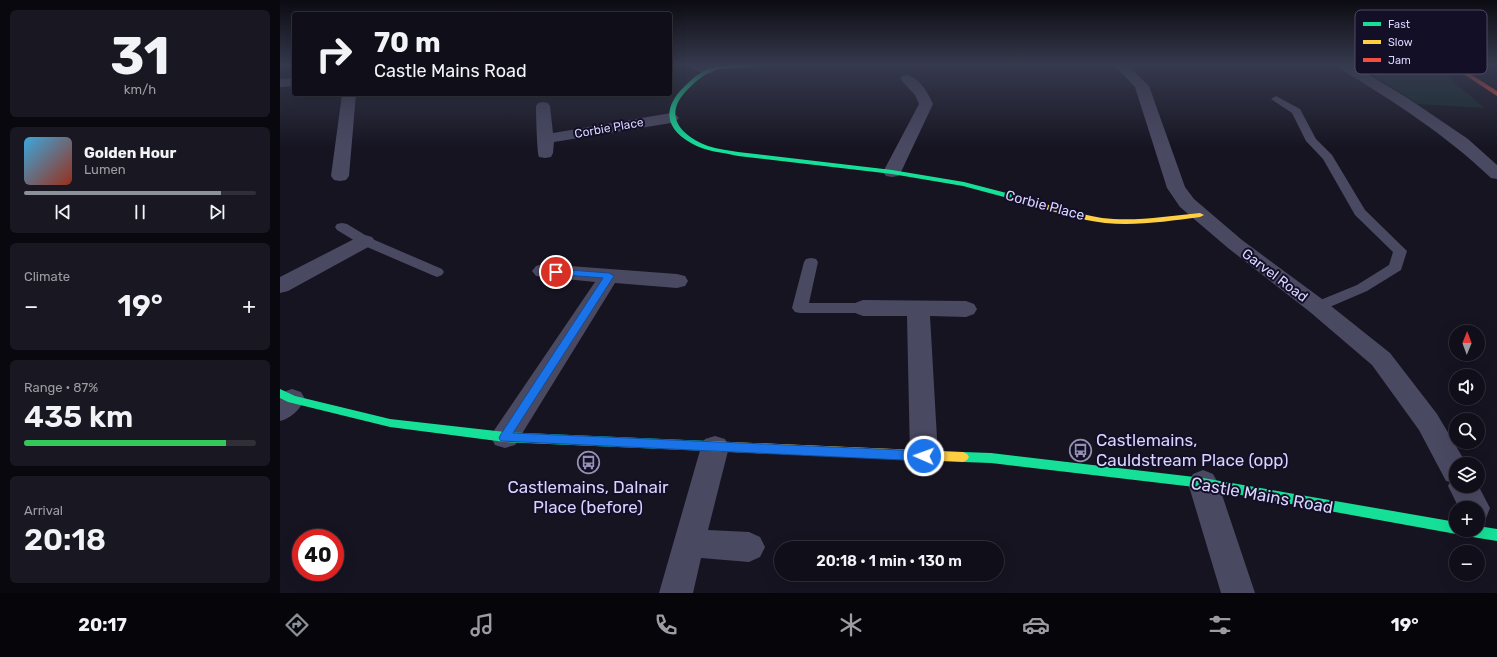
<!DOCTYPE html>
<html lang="en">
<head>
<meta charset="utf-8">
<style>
	:root { --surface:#100f19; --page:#191822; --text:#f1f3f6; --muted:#9c9ca2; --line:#302f38; --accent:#8c9099 }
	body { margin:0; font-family:Rubik,sans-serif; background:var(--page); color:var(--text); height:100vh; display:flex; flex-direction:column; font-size:15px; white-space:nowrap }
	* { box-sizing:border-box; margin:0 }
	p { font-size:13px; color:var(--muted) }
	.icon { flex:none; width:22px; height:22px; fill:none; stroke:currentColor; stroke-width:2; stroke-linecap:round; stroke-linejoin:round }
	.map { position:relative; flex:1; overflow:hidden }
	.panel { display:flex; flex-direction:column; gap:10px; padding:10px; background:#09080e; width:280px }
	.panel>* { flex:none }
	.top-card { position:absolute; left:12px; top:12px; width:380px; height:84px; border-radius:4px; box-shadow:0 4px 16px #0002,0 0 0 1px var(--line); background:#100f19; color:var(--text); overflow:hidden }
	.needle { width:26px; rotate:1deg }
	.tools { position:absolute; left:1169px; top:325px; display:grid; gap:8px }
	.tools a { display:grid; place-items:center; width:36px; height:36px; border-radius:50%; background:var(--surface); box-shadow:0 4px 16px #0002,0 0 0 1px var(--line); font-size:20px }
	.speed { position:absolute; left:12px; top:529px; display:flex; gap:8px; font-size:20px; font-weight:700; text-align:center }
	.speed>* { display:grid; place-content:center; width:52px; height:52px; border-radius:50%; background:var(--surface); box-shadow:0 4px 16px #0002,0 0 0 1px var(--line); line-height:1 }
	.speed .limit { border:6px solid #d22; background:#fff; color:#111 }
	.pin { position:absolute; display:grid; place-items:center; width:34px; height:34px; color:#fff; margin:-17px; border:2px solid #fff; border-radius:50%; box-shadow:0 1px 4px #0007 }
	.me { position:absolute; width:44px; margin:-22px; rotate:272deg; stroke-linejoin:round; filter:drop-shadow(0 0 3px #0008) }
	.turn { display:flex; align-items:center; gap:14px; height:84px; padding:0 16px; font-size:18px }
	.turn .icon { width:52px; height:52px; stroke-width:2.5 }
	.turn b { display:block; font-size:28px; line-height:34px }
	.big { font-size:30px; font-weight:600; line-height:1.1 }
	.panel .tile { flex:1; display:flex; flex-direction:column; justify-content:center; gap:6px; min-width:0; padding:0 14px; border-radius:6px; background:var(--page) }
	.panel .dial { align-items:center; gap:0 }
	.dial b { font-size:52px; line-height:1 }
	.song { display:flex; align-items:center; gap:12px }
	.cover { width:48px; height:48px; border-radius:6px; background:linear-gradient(135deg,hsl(200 70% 55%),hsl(10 70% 35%)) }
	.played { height:4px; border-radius:2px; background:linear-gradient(90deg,var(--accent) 85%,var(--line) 85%) }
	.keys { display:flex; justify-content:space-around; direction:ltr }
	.heat { display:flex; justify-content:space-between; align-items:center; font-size:22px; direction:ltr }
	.charge { height:6px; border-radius:3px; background:linear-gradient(90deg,#34c759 87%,var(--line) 0) }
	.trip { position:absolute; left:494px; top:541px; width:230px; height:40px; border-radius:20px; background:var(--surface); box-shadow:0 4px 16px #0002,0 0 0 1px var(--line); font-weight:600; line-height:40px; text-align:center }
	.dock { display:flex; height:64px; justify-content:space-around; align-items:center; background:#06060a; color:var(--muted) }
	.dock .icon { width:28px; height:28px }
	.dock .active { color:var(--accent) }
	.dock b { font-size:18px; color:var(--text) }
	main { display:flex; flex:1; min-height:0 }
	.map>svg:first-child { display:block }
</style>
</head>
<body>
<main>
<section class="panel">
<div class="tile dial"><b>31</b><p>km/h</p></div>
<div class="tile">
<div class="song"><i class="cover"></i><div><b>Golden Hour</b><p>Lumen</p></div></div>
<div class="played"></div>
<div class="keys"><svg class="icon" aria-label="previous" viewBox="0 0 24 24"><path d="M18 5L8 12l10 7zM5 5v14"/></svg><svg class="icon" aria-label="pause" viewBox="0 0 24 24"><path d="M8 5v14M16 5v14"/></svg><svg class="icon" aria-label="next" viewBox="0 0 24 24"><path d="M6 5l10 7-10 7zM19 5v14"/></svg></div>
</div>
<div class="tile"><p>Climate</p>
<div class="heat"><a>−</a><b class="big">19°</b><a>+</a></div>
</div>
<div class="tile"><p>Range · 87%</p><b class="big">435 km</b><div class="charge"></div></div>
<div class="tile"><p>Arrival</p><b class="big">20:18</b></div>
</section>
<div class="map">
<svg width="1217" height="593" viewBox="0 0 1217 593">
	<rect width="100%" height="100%" fill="#161421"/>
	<path fill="#132c2d" d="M 1077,65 L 1155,65 L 1204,108 L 1138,104 Z"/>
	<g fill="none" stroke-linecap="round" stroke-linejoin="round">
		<path fill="#4a4962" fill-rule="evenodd" d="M 996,96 L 1020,109 L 1036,139 L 1052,155 L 1085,210 L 1127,251 L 1121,270 L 1087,291 L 1038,312 L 1033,311 L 1030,307 L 1033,303 L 1077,285 L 1109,265 L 1113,252 L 1075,215 L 1043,159 L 1026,141 L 1012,113 L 991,99 Z
			M 62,223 L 67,224 L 90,238 L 162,269 L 164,272 L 162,275 L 157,277 L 152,275 L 80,244 L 57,230 L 55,227 L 57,224 Z
			M 531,258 L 536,259 L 538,262 L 529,303 L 583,303 L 588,304 L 591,308 L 588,312 L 583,313 L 520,313 L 515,312 L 512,308 L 524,262 L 526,259 Z"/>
		<path fill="#4a4962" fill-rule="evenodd" d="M 409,65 C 417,64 430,62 435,70 L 433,73 C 425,75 414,71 409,65 Z
			M 834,65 L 847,65 L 869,86 L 905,187 L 914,199 L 962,240 L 1046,302 L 1110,353 L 1157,414 L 1186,463 L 1176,464 L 1176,486 L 1198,485 L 1210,508 L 1206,518 L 1198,520 L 1198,508 L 1179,508 L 1168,486 L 1170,482 L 1166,481 L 1139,430 L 1092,365 L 1030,312 L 948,248 L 900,207 L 887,188 L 855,87 Z
			M 1057,65 L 1073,65 L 1129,99 L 1188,139 L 1217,165 L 1217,179 L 1211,178 C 1165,134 1113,101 1059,68 Z
			M 627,75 C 640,78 648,93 653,104 L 621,172 L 618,176 L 612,177 L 606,176 L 603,172 L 639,104 L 635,95 L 620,79 L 622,76 Z
			M 14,78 L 14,86 L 0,87 L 0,79 Z
			M 62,94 L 76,94 L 69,176 L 66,180 L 60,181 L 54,180 L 51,176 Z
			M 263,102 L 268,103 L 270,106 L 273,133 L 391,113 L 396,115 L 399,118 L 396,121 L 391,123 L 274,142 L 273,153 L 271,157 L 265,158 L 259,157 C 257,153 256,114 256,106 L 258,103 Z
			M 85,235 L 92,237 L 95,241 L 92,245 L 8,291 L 0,293 L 0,277 L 78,237 Z
			M 263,264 L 397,274 L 405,276 L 408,281 L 405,286 L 397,288 L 335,283 L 235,445 L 225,448 L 215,445 L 211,437 L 215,429 L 315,282 L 256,276 L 252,271 L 256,266 Z
			M 583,300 L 686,301 L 694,304 L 697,309 L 694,314 L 686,317 L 650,316 L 658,456 L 654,464 L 644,468 L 634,464 L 630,456 L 627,316 L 583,316 L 575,313 L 572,308 L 575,303 Z
			M 12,389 L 21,392 L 25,399 C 19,410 12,418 0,421 L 0,395 L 3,392 Z
			M 435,436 L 445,439 L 449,447 L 428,530 L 469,532 L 480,537 L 485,547 L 480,557 L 469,562 L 421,558 L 413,593 L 379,593 L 421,447 L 425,439 Z
			M 923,470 L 933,474 L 938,483 L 975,593 L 941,593 L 908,483 L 913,474 Z"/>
		<path fill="#16e098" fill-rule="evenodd" d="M 462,65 L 478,65 L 475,67 C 463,68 444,67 432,71 C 421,76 409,87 402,96 C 384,120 406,138 428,146 C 437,149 448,150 458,152 L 612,170 L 684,182 L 753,200 L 754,202 L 750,204 L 683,186 L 612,174 L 458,156 C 442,152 426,152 411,143 C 382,127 384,105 406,85 C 413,78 420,72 429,69 C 439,65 451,66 462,65 Z
			M 0,389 L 15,396 L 110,419 L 225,432 L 429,441 L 433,443 L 435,446 L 433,449 L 429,451 L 225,442 L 110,427 L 8,402 L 0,398 Z
			M 683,452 L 711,453 L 923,478 L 1176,522 L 1176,530 L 1198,530 L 1198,526 L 1217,529 L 1217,541 L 1186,536 L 1182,534 L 1181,532 L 1176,534 L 923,488 L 711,463 L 683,462 L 679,460 L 677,457 L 679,454 Z"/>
		<path fill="#ffcf43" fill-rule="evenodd" d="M 747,200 L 750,200 C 774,206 797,214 822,218 C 854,222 888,216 920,213 L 924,215 L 920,217 C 889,221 857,226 825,223 C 798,220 773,211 747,204 Z
			M 429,441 L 683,452 L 687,454 L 689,457 L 687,460 L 683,462 L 429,451 L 425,449 L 423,446 L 425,443 Z"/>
		<path fill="#f24e42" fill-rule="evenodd" d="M 1170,65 L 1176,65 L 1217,91 L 1217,96 Z"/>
	</g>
	<linearGradient id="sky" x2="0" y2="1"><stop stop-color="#0c0b12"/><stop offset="0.44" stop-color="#363a4e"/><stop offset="1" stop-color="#363a4e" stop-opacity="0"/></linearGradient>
	<rect width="1217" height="148" fill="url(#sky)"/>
	<path fill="#1a73e8" stroke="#114b97" d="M 276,269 L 329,273 L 334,276 L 233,433 L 644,451 L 648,452 L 650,456 L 648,459 L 644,461 L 221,441 L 219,438 L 221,434 L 323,278 L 273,274 L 272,272 L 273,270 Z"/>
	<defs>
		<symbol id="bus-ring" viewBox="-11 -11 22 22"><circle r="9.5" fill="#130f26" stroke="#9591b1" stroke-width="1.5"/><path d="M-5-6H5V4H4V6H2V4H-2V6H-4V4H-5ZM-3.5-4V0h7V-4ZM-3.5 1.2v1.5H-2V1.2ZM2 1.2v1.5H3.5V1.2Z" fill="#9591b1"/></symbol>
	</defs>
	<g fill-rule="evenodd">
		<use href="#bus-ring" x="788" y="438" width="25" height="25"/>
		<use href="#bus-ring" x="296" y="450" width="25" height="25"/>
	</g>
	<g text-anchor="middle" stroke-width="4" stroke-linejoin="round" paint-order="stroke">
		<g font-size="12" fill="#d9d4ff" stroke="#130f26">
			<text transform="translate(329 128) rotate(-10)" y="4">Corbie Place</text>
		</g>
		<g font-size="14" fill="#d9d4ff" stroke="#130f26">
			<text transform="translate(765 205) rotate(15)" y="5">Corbie Place</text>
			<text transform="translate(995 275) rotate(37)" y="5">Garvel Road</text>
		</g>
		<g font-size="17" fill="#d9d4ff" stroke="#130f26" text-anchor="start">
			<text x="816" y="446">Castlemains,<tspan x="816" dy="20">Cauldstream Place (opp)</tspan></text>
			<text x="308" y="493" text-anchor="middle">Castlemains, Dalnair<tspan x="308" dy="20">Place (before)</tspan></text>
		</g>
		<g font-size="17" fill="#d9d4ff" stroke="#130f26">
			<text transform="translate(982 495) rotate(10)" y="6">Castle Mains Road</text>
		</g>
	</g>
	<rect x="1075" y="10" width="132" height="64" rx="6" fill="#130f26" stroke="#4e4a67" stroke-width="1"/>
	<rect x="1083" y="22" width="18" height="4" fill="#16e098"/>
	<rect x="1083" y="40" width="18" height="4" fill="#ffcf43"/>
	<rect x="1083" y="58" width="18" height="4" fill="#f24e42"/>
	<g font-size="11" fill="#d9d4ff">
		<text x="1108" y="28">Fast</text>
		<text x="1108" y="46">Slow</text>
		<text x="1108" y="64">Jam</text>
	</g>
</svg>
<div class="tools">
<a><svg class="needle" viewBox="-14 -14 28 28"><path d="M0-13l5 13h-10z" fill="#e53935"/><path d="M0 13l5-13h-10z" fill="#9c9ca2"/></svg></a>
<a><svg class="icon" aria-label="sound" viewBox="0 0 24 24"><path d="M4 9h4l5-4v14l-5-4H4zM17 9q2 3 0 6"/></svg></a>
<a><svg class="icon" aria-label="search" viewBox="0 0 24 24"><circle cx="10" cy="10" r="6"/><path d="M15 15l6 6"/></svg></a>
<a><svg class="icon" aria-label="layers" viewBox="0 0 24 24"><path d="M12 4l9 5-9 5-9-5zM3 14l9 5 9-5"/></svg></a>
<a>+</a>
<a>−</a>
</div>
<div class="speed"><div class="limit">40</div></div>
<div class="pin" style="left:276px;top:272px;background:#d93025"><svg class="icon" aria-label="arrive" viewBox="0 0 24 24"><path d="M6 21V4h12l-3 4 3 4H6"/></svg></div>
<svg class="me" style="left:644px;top:456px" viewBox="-20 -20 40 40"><circle r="17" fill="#1a73e8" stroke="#fff" stroke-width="3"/><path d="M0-11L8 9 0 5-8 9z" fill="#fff"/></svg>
<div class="trip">20:18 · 1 min · 130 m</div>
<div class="top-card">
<div class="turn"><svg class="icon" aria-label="right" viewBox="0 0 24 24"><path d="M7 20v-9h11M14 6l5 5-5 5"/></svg><div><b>70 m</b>Castle Mains Road</div></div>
</div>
</div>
</main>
<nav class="dock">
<b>20:17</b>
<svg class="icon active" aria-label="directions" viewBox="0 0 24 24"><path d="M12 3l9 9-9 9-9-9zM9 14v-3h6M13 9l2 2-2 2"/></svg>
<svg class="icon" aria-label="music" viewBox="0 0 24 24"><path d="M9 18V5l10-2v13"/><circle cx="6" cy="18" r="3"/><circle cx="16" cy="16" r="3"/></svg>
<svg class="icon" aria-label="phone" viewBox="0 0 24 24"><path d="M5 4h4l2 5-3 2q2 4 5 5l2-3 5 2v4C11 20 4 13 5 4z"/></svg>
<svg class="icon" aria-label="climate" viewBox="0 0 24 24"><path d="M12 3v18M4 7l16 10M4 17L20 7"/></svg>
<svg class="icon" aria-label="car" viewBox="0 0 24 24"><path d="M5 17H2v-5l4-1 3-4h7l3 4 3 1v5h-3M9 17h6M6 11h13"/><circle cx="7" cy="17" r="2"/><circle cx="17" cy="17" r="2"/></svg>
<svg class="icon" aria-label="filters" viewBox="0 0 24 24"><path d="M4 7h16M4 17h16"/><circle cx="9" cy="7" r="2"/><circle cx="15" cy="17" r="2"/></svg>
<b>19°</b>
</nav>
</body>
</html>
